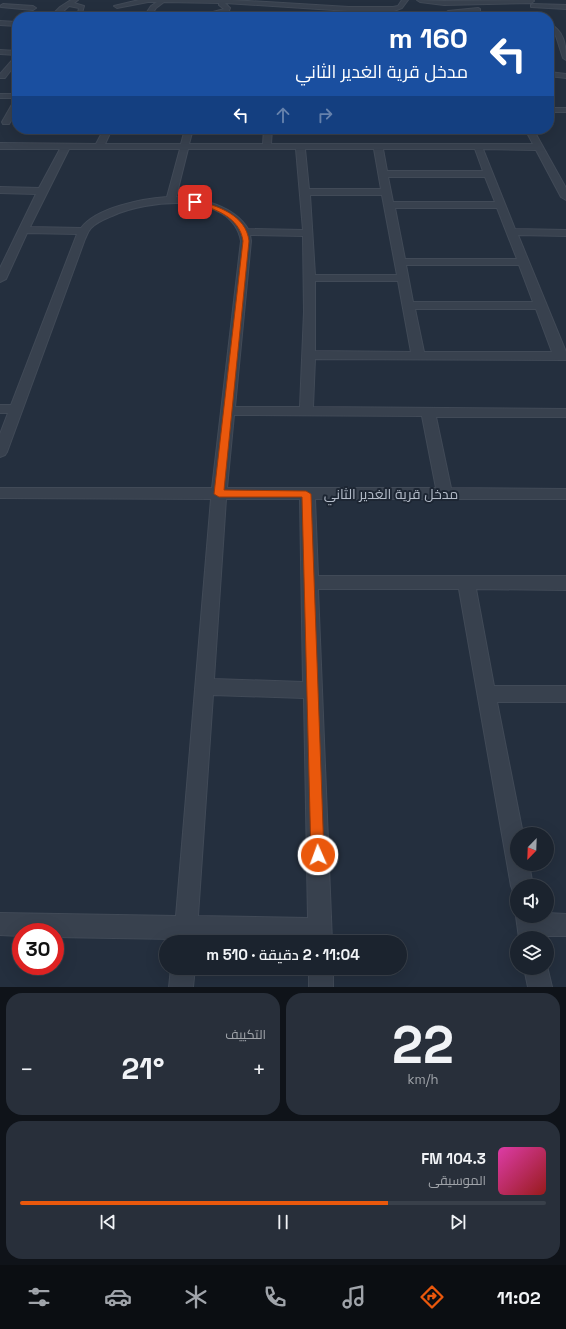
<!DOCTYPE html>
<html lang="ar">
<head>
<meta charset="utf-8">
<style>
	:root { --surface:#1b232e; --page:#282f3a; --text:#f1f3f6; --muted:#a0a4aa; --line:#39404a; --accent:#ea580c }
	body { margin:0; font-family:"Space Grotesk",Cairo,sans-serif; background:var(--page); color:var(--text); direction:rtl; height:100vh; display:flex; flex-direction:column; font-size:15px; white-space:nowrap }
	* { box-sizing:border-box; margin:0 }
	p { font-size:13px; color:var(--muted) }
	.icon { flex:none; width:22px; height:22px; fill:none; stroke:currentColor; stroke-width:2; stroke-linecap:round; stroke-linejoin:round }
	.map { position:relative; height:987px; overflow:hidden; direction:ltr }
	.panel { display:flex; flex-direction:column; gap:6px; padding:6px; background:#0f1319; flex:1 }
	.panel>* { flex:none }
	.guide { position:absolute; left:12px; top:12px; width:542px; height:122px; border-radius:16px; box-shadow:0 4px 16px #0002,0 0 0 1px var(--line); direction:rtl; background:#1a4fa0; color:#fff; overflow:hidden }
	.needle { width:26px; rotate:203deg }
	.fabs { position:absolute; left:510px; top:827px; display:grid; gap:8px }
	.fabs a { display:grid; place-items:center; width:44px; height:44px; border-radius:50%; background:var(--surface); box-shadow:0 4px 16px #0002,0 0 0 1px var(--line); font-size:20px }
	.speed { position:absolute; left:12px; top:923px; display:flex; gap:8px; font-size:20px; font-weight:700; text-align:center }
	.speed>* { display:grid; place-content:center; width:52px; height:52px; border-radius:50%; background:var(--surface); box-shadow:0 4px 16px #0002,0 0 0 1px var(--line); line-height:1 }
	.speed .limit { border:6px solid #d22; background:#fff; color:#111 }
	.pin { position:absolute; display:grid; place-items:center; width:34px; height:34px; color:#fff; margin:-17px; border-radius:8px; box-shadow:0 2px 6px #0006 }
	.me { position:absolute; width:44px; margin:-22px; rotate:358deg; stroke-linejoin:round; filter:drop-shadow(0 0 3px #0008) }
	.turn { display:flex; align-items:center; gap:14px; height:84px; padding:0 20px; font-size:18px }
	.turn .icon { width:52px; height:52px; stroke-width:2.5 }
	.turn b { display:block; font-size:28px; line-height:34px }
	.lanes { display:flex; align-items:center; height:38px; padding:0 20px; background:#0003; justify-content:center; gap:20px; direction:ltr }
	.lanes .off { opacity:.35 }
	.big { font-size:30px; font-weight:600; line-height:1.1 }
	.panel .widget { flex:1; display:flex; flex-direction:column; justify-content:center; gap:6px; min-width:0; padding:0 14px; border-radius:16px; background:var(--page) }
	.panel .dial { align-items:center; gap:0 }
	.dial b { font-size:52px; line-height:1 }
	.song { display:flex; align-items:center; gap:12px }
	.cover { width:48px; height:48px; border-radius:6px; background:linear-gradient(135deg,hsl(320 70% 55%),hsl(0 70% 35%)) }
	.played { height:4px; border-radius:2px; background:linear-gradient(90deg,var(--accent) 70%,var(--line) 70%) }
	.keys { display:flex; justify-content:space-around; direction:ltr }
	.heat { display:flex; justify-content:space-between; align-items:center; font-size:22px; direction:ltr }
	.panel .tiles { flex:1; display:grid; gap:6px; grid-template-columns:1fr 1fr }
	.widget:last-child { grid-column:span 2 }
	.trip { position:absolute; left:159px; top:935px; width:248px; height:40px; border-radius:20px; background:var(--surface); box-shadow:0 4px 16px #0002,0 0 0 1px var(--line); font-weight:600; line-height:40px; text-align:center; direction:rtl }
	.tab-bar { display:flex; height:64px; justify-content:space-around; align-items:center; background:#0b0e12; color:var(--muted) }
	.tab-bar .icon { width:28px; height:28px }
	.tab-bar .on { color:var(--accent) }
	.tab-bar b { font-size:18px; color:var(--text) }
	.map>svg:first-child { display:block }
</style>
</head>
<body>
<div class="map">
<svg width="566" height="987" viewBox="0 0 566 987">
	<rect width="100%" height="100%" fill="#242f3e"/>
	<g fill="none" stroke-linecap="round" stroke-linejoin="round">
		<defs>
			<path id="minor" d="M 71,0 L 78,0 L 74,3 L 84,6 L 82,13 L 78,13 L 79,8 L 69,6 L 57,17 L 50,17 L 60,7 Z
				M 139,0 L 231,0 L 349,7 L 393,7 L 398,6 L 402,0 L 408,0 L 402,8 L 394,11 L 349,11 L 225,3 L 230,8 L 229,11 L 207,17 L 195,17 L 224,9 L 219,5 L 219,3 L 164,2 L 156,8 L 152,14 L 147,17 L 140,17 L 147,12 L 151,6 L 157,2 L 148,2 L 117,8 L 114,6 Z
				M 417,0 L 444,1 L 533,0 L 534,1 L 531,3 L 444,5 L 420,2 Z
				M 3,4 L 33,6 L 36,8 L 33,10 L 1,7 L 0,6 Z
				M 533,4 L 566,5 L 566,9 L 531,7 L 531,5 Z
				M 478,8 L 480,9 L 480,11 L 448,15 L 445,13 L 448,11 Z
				M 0,21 L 17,22 L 17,26 L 0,25 Z
				M 549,24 C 564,30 566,45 566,60 L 563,58 L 556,36 L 549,29 Z
				M 0,50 L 17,51 L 17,55 L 0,54 Z
				M 17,56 L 17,62 L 5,78 L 0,78 L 0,74 L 15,57 Z
				M 549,72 L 566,74 L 566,78 L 549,76 Z
				M 0,94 L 17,94 L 17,98 L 0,98 Z
				M 14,101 L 17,101 L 17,110 L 9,124 L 3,124 L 2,122 Z
				M 549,108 L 566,108 L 566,112 L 549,112 Z
				M 104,129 L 112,129 L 105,144 L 181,144 L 185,129 L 193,129 L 189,144 L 263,144 L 264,129 L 272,129 L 271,144 L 533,144 L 525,129 L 533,129 L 566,188 L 566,200 L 561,197 L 536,150 L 483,149 L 515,229 L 566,230 L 566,236 L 518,235 L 566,352 L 566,360 L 315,359 L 313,407 L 566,409 L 566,417 L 436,417 L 451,488 L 566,489 L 566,499 L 315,499 L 318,576 L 566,576 L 566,590 L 476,589 L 494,686 L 566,686 L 566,702 L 497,702 L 523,834 L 517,834 L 517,864 L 529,864 L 533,886 L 517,886 L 517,895 L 514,894 L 511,886 L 459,589 L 318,589 L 332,942 L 197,939 L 197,942 L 173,942 L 174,939 L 55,937 L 55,932 L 21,932 L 21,936 L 0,935 L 0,913 L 176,916 L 211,499 L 0,498 L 0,488 L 212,488 L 241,241 C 232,190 146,200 112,216 C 105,219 97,222 91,228 C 88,231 87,235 85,239 L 7,452 L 5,455 L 0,457 L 0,434 L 8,413 L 0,413 L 0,405 L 11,405 L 77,234 L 27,233 L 6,279 L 0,282 L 0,268 L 36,194 L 0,193 L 0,187 L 39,188 L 60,149 L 0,149 L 0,143 L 96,144 ZM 69,149 L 180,149 L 167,197 C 142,199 97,207 81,228 L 30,227 ZM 188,149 L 296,149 L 303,230 L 248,229 C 234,206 201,198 176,197 ZM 305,149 L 374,149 L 381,189 L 309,189 ZM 383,149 L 475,149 L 483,171 L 387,171 ZM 388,177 L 485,177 L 495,202 L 393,202 ZM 310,195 L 382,195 L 397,275 L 315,275 ZM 395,208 L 497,208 L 517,259 L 405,259 ZM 250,235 L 303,236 L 304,312 L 300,407 L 235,407 L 251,241 ZM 406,265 L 519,265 L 533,302 L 413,302 ZM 315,281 L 398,281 L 411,352 L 315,351 ZM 415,309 L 536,309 L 552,352 L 424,352 ZM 234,415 L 422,416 L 436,488 L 227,488 ZM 226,499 L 300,499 L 303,682 L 214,679 ZM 213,695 L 304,698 L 308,918 L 198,916 Z
				M 517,913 L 517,916 L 547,916 L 547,913 L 566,914 L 566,936 L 542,936 L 543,938 L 519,938 L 516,916 Z
				M 547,966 L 552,987 L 528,987 L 524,968 L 547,968 Z
				M 171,968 L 195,968 L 193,987 L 169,987 Z
				M 309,968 L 333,968 L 333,987 L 309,987 Z"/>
		</defs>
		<use href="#minor" stroke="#414a57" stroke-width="2"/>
		<use href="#minor" fill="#38414e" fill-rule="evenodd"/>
	</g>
	<path fill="#ea580c" stroke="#983908" d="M 195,200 C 218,206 246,215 249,241 L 224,490 L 306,491 L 311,494 L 324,855 L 322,860 L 318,862 L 313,860 L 311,855 L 302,497 L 219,497 L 214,494 L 243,241 C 240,217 214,208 193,203 L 192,202 Z"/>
	<g text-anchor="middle" stroke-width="4" stroke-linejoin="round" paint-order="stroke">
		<g font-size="14" fill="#b4bcc9" stroke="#1d2633">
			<text x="391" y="499">مدخل قرية الغدير الثاني</text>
		</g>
	</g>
</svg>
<div class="fabs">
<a><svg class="needle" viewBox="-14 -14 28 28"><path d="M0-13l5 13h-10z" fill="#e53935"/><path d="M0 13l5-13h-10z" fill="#a0a4aa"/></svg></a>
<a><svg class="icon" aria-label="sound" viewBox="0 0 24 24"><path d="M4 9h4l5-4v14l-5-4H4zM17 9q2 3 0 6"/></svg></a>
<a><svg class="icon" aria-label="layers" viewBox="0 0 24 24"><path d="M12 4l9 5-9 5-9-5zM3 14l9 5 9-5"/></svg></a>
</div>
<div class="speed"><div class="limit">30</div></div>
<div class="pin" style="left:195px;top:202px;background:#d93025"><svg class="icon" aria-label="arrive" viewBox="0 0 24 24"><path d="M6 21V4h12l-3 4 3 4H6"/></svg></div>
<svg class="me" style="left:318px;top:855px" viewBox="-20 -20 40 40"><circle r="17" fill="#ea580c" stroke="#fff" stroke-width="3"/><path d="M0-11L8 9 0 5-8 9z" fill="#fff"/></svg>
<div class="trip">11:04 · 2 دقيقة · 510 m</div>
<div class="guide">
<div class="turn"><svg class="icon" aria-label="left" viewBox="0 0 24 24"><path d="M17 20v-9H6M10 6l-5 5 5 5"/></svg><div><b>160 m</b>مدخل قرية الغدير الثاني</div></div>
<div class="lanes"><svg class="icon" aria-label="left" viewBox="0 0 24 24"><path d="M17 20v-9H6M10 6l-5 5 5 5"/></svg><svg class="icon off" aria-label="ahead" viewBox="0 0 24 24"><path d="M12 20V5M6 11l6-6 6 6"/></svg><svg class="icon off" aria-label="right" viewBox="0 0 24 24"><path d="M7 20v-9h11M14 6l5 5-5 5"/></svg></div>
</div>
</div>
<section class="panel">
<div class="tiles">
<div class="widget dial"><b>22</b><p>km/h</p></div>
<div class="widget"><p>التكييف</p>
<div class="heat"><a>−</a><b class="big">21°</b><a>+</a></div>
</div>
<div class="widget">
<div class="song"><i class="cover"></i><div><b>104.3 FM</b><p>الموسيقى</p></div></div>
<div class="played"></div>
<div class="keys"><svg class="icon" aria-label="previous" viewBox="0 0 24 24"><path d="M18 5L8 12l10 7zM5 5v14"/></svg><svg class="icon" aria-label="pause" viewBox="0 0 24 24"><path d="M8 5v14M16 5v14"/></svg><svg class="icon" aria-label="next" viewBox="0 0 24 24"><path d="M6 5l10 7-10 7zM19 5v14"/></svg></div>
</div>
</div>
</section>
<nav class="tab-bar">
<b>11:02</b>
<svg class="icon on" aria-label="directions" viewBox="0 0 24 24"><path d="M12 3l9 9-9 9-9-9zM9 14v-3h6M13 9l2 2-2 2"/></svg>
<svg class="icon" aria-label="music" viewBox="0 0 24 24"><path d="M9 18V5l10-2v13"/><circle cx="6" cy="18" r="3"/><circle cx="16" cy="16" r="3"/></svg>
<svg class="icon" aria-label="phone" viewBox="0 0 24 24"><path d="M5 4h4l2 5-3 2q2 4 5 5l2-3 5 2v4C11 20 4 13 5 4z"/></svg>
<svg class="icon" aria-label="climate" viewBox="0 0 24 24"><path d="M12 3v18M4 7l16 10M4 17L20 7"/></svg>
<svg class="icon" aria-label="car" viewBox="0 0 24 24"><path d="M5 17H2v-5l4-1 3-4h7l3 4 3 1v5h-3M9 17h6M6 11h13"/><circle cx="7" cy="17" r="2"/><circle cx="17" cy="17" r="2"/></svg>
<svg class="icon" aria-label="filters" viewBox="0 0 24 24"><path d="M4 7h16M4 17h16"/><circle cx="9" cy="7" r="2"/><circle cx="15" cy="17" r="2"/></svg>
</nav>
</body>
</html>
